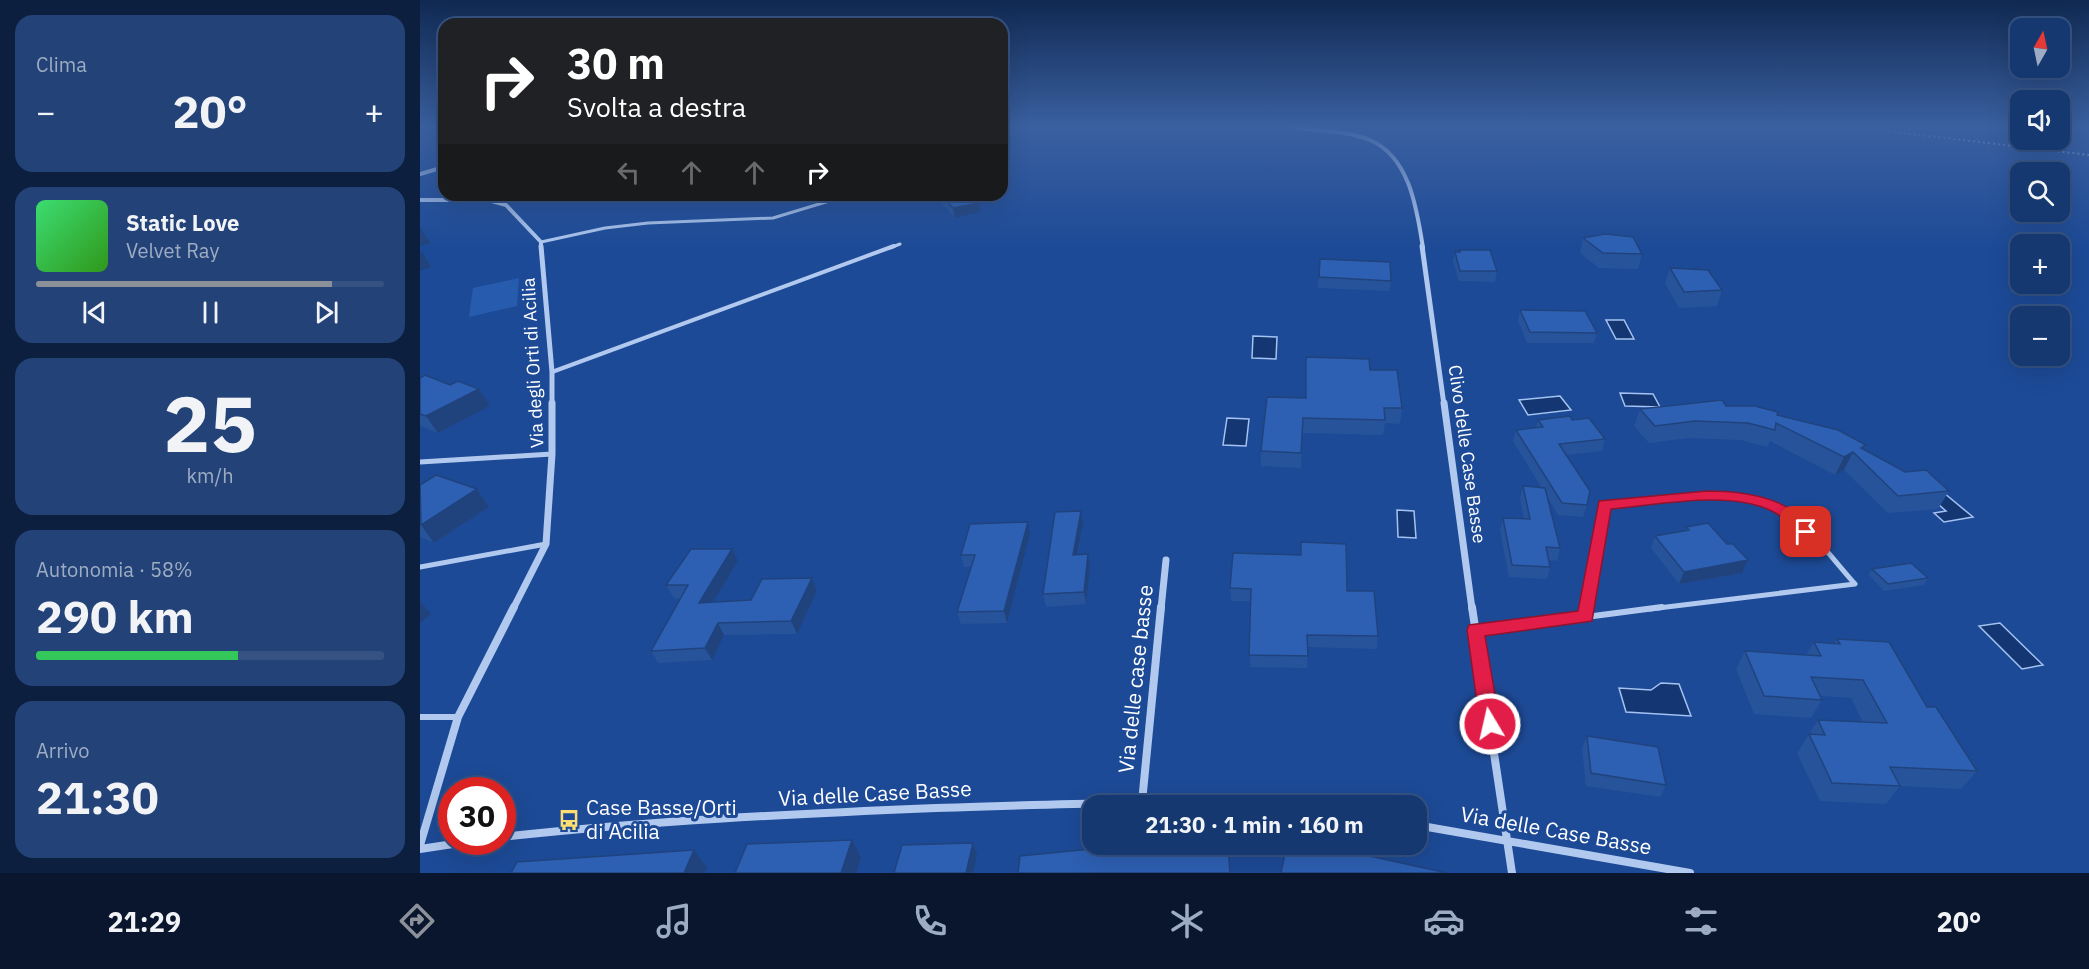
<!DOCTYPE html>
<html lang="it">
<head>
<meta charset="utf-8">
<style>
	:root { --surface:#163870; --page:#234378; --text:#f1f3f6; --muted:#9eacc3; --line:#355283; --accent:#8c9099 }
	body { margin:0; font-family:"IBM Plex Sans",sans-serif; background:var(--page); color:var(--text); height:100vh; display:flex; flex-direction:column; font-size:22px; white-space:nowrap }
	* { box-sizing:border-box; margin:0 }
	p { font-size:20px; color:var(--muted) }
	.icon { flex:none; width:33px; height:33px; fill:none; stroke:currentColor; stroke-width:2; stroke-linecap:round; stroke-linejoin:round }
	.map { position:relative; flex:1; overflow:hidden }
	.sheet { display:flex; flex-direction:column; gap:15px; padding:15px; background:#0c1f3e; width:420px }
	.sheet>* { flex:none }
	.top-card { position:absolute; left:18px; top:18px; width:570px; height:183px; border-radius:18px; box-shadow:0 6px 24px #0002,0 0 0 2px var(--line); background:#202124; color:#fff; overflow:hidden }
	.needle { width:39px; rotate:9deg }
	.tools { position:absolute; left:1590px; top:18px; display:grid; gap:12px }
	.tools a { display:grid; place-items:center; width:60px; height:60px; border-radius:12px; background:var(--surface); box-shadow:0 6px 24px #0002,0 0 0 2px var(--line); font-size:30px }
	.speed { position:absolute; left:18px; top:777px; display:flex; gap:12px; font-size:30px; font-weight:700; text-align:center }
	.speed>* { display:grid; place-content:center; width:78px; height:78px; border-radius:50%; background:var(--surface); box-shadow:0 6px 24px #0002,0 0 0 2px var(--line); line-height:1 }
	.speed .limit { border:9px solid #d22; background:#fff; color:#111 }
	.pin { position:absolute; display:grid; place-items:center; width:51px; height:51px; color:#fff; margin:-26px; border-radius:12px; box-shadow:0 3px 9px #0006 }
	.me { position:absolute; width:66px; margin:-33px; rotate:351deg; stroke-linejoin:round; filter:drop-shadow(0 0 4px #0008) }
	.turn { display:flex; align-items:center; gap:21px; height:126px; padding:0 30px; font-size:27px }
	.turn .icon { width:78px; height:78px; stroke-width:2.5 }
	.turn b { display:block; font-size:42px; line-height:51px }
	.lanes { display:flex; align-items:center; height:57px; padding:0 30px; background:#0003; justify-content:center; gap:30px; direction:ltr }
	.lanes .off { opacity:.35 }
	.big { font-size:45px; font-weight:700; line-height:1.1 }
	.sheet .card { flex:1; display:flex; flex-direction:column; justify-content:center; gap:9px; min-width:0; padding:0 21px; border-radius:18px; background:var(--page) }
	.sheet .dial { align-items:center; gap:0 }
	.dial b { font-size:78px; line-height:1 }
	.song { display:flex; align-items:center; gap:18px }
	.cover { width:72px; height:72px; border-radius:9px; background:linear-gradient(135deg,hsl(140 70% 55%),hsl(110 70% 35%)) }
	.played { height:6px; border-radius:3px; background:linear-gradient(90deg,var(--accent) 85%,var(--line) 85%) }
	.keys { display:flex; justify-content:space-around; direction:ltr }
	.heat { display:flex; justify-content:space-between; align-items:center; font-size:33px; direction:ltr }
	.charge { height:9px; border-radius:4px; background:linear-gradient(90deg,#34c759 58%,var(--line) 0) }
	.trip { position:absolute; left:662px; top:795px; width:345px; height:60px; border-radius:18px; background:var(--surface); box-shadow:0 6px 24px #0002,0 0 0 2px var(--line); font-weight:700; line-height:60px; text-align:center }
	.tab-bar { display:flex; height:96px; justify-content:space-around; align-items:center; background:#09162d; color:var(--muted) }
	.tab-bar .icon { width:42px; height:42px }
	.tab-bar .active { color:var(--accent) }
	.tab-bar b { font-size:27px; color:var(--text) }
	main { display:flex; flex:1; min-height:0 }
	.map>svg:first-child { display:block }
</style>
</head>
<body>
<main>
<section class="sheet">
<div class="card"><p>Clima</p>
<div class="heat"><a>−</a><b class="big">20°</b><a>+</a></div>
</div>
<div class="card">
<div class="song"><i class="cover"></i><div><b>Static Love</b><p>Velvet Ray</p></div></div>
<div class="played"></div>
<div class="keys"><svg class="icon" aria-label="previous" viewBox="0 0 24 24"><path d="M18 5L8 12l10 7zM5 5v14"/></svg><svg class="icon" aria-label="pause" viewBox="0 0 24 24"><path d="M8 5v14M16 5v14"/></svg><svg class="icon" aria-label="next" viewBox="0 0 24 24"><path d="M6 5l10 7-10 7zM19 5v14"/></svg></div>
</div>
<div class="card dial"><b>25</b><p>km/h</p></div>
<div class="card"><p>Autonomia · 58%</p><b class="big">290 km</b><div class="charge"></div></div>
<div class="card"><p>Arrivo</p><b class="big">21:30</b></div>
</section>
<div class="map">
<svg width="1669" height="873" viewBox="0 0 1669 873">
	<rect width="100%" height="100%" fill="#1d4a96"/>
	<path fill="#275bae" d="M 99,278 L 97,306 L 49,317 L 53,288 Z"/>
	<path fill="#143774" stroke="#a4c3f1" stroke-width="1.5" d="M 1186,320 L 1204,320 L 1214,339 L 1196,339 Z
		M 833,336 L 857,337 L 856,359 L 832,358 Z
		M 1200,393 L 1233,394 L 1240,407 L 1205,406 Z
		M 1140,396 L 1151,410 L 1108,415 L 1099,400 Z
		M 807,418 L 829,419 L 826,446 L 803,445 Z
		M 1518,488 L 1553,517 L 1524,522 L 1514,513 L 1526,511 L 1502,490 Z
		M 977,510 L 994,511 L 996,538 L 978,537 Z
		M 1580,623 L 1623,665 L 1602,669 L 1559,626 Z
		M 1241,683 L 1259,684 L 1271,716 L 1206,712 L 1199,688 L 1231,690 Z"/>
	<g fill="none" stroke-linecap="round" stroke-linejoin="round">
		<path stroke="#b1c9ef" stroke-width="2" stroke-dasharray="2 3" stroke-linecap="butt" d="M 1424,126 L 1669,155"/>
		<path stroke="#b1c9ef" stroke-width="3" d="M 121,242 L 185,228 L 228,223 L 353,218 L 429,195
			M 470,248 L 480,244"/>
		<path stroke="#b1c9ef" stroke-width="4" d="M 132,372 L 474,246"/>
		<path stroke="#b1c9ef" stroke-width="5" d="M 0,462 L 132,454
			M 0,567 L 126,544
			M 1167,609 L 1184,505 C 1239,499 1319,480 1368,514 C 1394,532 1414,561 1435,584 L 1230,609"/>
		<path stroke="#b1c9ef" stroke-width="6" d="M 1166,617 L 1168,607
			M 1166,617 L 1242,607
			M 1055,630 L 1166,617
			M 0,717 L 38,717"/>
		<path stroke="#b1c9ef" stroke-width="4" d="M 867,126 C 892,131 927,130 950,140 C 990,157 997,210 1003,248
			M 0,174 L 24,167
			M 0,200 L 68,200 L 86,205 L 121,242 L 121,248"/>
		<path stroke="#b1c9ef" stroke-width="5" d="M 121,246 L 132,372 L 132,405
			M 1002,246 L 1024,405"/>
		<path stroke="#b1c9ef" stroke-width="7" d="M 1024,403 L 1052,609
			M 93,609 L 126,544 L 132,454 L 132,403
			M 741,609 L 746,560"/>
		<path stroke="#b1c9ef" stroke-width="8" d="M 1052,607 L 1092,873
			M 722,802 L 741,607
			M 996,825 L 1270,873
			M 82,837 C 226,821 371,814 516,808 C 621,805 725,800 829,806
			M 0,845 L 38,717 L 94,607
			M 0,849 L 46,842"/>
	</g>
	<path fill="#27539a" d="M 518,195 L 558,195 L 559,200 L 557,201 L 559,203 L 560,212 L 535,218 L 518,199 Z
		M 1163,238 L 1222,254 L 1218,269 L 1179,268 L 1160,253 Z
		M 1039,250 L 1077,271 L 1075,282 L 1039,281 L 1033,262 L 1035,252 L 1039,252 Z
		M 900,259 L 971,281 L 969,291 L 898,288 Z
		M 1250,268 L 1302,290 L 1297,306 L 1259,308 L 1245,283 Z
		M 1100,310 L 1177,333 L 1174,343 L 1107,343 L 1098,321 Z
		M 886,357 L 950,370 L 982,408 L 980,424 L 965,423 L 963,435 L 883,433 L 881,468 L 841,466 L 841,451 L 885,398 Z
		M 0,378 L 30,385 L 59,389 L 70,406 L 18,433 L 0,426 Z
		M 1306,406 L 1357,415 L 1446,445 L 1443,450 L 1485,472 L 1529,491 L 1518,509 L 1468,513 L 1424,470 L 1415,475 L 1350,441 L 1347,447 L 1321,440 L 1269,438 L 1229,443 L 1214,426 L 1220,409 Z
		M 1118,420 L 1152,420 L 1185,439 L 1182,451 L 1146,455 L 1167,505 L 1163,517 L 1138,515 L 1128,498 L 1140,548 L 1137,561 L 1129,560 L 1130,567 L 1127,579 L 1089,577 L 1080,530 L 1083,518 L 1104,519 L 1100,498 L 1103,486 L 1121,487 L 1093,441 L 1096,430 L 1116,428 Z
		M 0,485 L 57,489 L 69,507 L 14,543 L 0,537 Z
		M 663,523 L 658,555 L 670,567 L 666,604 L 626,607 L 623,594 Z
		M 1266,527 L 1307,544 L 1328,560 L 1322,573 L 1259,584 L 1231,548 L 1235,536 L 1265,531 Z
		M 610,534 L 587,623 L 541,624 L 537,612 L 551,567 L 544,567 L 541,555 Z
		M 318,561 L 293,602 L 331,600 L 392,578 L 397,591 L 377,634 L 304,635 L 292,660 L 238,663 L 231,651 L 261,598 L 254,598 L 246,585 Z
		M 1452,569 L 1508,578 L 1504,585 L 1464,591 L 1449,575 Z
		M 810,588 L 927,591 L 958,636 L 957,649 L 888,647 L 887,668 L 830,667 L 831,601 L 811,601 Z
		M 1417,639 L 1507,707 L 1557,771 L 1541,789 L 1480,786 L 1466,804 L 1400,801 L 1377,753 L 1398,720 L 1443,722 L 1431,698 L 1401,696 L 1402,700 L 1391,718 L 1334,714 L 1316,669 L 1325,651 L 1386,655 L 1394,642 L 1415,643 Z
		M 1167,736 L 1246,785 L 1240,797 L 1166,786 L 1162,748 Z"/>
	<path fill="#20437d" d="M 549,195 L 558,195 L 559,200 L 551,202 Z
		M 559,203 L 560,212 L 535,218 L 533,208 Z
		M 1,228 L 10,243 L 0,246 L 0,229 Z
		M 2,252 L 11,267 L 0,271 L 0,253 Z
		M 59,389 L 70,406 L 18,433 L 6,416 Z
		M 1433,452 L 1424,470 L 1415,475 L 1424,457 Z
		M 57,489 L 69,507 L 14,543 L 1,525 Z
		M 661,511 L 663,523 L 655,567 L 653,555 Z
		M 608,522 L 610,534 L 587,623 L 584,611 Z
		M 312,549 L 318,561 L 285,615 L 279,603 Z
		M 668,554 L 670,567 L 666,604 L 664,592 Z
		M 1328,560 L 1322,573 L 1259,584 L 1264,572 Z
		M 392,578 L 397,591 L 377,634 L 371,621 Z
		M 0,601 L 11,614 L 0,623 Z
		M 298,623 L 304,635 L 292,660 L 285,648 Z
		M 432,840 L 441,858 L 436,873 L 421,873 Z
		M 553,843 L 557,855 L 553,873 L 546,873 Z
		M 274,850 L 287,868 L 285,873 L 264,873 Z"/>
	<path fill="#2d60b3" stroke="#20437d" stroke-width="1.5" d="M 521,195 L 551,195 L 559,203 L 533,208 Z
		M 1185,234 L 1213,237 L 1222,254 L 1183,253 L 1163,238 Z
		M 1039,250 L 1070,250 L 1077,271 L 1040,271 L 1035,252 L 1040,252 Z
		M 900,259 L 970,262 L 971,281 L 899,277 Z
		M 1250,268 L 1288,270 L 1302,290 L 1264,292 Z
		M 1100,310 L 1165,311 L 1177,333 L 1110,332 Z
		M 886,357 L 949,359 L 950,370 L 977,370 L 982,408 L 964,408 L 965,420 L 883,418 L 881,453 L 841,451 L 847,397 L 886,398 Z
		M 5,375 L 30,385 L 38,381 L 59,389 L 6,416 L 0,414 L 0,378 Z
		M 1302,400 L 1306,406 L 1335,406 L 1358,412 L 1357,415 L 1418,430 L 1446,445 L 1441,448 L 1485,472 L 1506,470 L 1529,491 L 1478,496 L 1433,452 L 1424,457 L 1356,423 L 1355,430 L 1328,423 L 1275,421 L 1235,426 L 1220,409 Z
		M 1150,416 L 1152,420 L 1169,418 L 1185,439 L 1139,444 L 1170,491 L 1167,505 L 1142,503 L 1096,430 L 1123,427 L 1118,420 Z
		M 16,475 L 57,489 L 1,525 L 0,485 Z
		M 1103,486 L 1125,488 L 1140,548 L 1126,547 L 1130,567 L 1092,565 L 1083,518 L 1110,519 Z
		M 661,511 L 653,555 L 668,554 L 664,592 L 623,594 L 635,512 Z
		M 608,522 L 584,611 L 537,612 L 555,555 L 541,555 L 550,524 Z
		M 1288,523 L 1307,544 L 1313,544 L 1328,560 L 1264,572 L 1235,536 L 1269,530 L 1266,527 Z
		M 881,542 L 926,544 L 927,591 L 954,591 L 958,636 L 887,635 L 888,656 L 829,655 L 831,589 L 810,588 L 813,553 L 881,555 Z
		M 271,549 L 312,549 L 279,603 L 331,600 L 342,579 L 392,578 L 371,621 L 298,623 L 285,648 L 231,651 L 268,585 L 246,585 Z
		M 1491,563 L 1508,578 L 1468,584 L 1452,569 Z
		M 1417,639 L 1469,642 L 1507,707 L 1516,707 L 1557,771 L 1470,767 L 1480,786 L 1412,783 L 1389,734 L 1405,735 L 1398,720 L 1467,723 L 1443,680 L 1391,677 L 1402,700 L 1344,696 L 1325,651 L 1401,656 L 1394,642 L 1420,644 Z
		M 1167,736 L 1238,747 L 1246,785 L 1171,773 Z
		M 432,840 L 421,873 L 315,873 L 327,844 Z
		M 553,843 L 546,873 L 474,873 L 482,845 Z
		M 722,844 L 808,844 L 810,873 L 598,873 L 600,856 Z
		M 867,844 L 895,844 L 1027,873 L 861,873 Z
		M 274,850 L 264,873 L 91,873 L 97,862 Z"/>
	<linearGradient id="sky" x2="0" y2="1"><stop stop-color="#102952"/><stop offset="0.51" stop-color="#3a60a0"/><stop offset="1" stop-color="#3a60a0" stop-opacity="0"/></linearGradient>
	<rect width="1669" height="248" fill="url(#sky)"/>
	<path fill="#e11d48" stroke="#92132f" stroke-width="1.5" d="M 1287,491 C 1325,491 1372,497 1393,532 L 1391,536 L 1380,536 C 1372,527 1364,517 1352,511 C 1308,490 1239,505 1191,509 L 1172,621 L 1065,636 L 1080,724 L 1077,730 L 1070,732 L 1063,730 L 1060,724 L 1047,630 L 1049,625 L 1158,611 L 1179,501 Z"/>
	<defs>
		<symbol id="bus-bare" viewBox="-9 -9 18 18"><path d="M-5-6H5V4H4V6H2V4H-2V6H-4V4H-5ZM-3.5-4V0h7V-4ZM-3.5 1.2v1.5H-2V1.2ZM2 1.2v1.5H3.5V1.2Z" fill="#fede70" stroke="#1d4a96" stroke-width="2.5" paint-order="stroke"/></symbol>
	</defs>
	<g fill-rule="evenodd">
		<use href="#bus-bare" x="134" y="805" width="30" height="30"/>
	</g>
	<g text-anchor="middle" stroke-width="6" stroke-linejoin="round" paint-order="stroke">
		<g font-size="18" fill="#fff" stroke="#1d4a96">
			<text transform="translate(113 363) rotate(-93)" y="6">Via degli Orti di Acilia</text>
			<text transform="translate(1047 454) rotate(82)" y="6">Clivo delle Case Basse</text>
		</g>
		<g font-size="21" fill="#fff" stroke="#1d4a96">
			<text transform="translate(716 679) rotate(-84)" y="7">Via delle case basse</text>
			<text transform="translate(455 794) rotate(-3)" y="7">Via delle Case Basse</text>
			<text transform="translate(1136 831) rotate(10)" y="7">Via delle Case Basse</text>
		</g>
		<g font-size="21" fill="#fff" stroke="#1d4a96" text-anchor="start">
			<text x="166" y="815">Case Basse/Orti<tspan x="166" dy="24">di Acilia</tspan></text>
		</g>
	</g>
</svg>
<div class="tools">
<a><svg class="needle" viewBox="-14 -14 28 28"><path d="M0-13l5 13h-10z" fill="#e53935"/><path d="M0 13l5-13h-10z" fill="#9eacc3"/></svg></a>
<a><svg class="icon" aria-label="sound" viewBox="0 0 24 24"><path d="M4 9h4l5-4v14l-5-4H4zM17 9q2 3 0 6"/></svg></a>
<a><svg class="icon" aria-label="search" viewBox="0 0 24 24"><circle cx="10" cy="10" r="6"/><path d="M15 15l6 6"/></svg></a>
<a>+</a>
<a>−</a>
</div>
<div class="speed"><div class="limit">30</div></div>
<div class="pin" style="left:1386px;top:532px;background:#d93025"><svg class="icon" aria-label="arrive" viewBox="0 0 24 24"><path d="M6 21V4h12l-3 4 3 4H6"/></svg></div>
<svg class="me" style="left:1070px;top:724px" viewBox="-20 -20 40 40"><circle r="17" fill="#e11d48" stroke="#fff" stroke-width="3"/><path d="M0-11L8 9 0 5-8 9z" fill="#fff"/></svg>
<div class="trip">21:30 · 1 min · 160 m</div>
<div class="top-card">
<div class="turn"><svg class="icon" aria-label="right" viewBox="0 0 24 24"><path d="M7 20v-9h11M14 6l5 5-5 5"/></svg><div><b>30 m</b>Svolta a destra</div></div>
<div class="lanes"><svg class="icon off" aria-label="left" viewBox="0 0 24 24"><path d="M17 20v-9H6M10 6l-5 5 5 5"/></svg><svg class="icon off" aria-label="ahead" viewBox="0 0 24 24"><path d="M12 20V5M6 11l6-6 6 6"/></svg><svg class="icon off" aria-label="ahead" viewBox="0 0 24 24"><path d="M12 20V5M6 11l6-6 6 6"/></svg><svg class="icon" aria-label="right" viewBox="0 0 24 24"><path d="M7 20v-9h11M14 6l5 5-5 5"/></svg></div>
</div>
</div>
</main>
<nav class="tab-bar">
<b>21:29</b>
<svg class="icon active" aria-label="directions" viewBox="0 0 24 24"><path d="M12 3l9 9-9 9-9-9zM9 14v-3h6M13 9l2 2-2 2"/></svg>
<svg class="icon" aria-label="music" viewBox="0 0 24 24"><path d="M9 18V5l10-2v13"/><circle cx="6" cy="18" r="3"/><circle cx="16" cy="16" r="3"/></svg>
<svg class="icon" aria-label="phone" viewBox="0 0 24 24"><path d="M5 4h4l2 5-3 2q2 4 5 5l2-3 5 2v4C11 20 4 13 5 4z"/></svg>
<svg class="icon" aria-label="climate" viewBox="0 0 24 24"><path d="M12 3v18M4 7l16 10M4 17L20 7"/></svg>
<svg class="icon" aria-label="car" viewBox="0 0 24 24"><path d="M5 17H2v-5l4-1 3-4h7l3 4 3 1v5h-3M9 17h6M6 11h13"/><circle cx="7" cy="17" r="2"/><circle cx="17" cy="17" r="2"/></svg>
<svg class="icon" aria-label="filters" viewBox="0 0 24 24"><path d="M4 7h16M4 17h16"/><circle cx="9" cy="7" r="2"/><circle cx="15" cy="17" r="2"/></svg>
<b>20°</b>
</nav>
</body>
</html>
